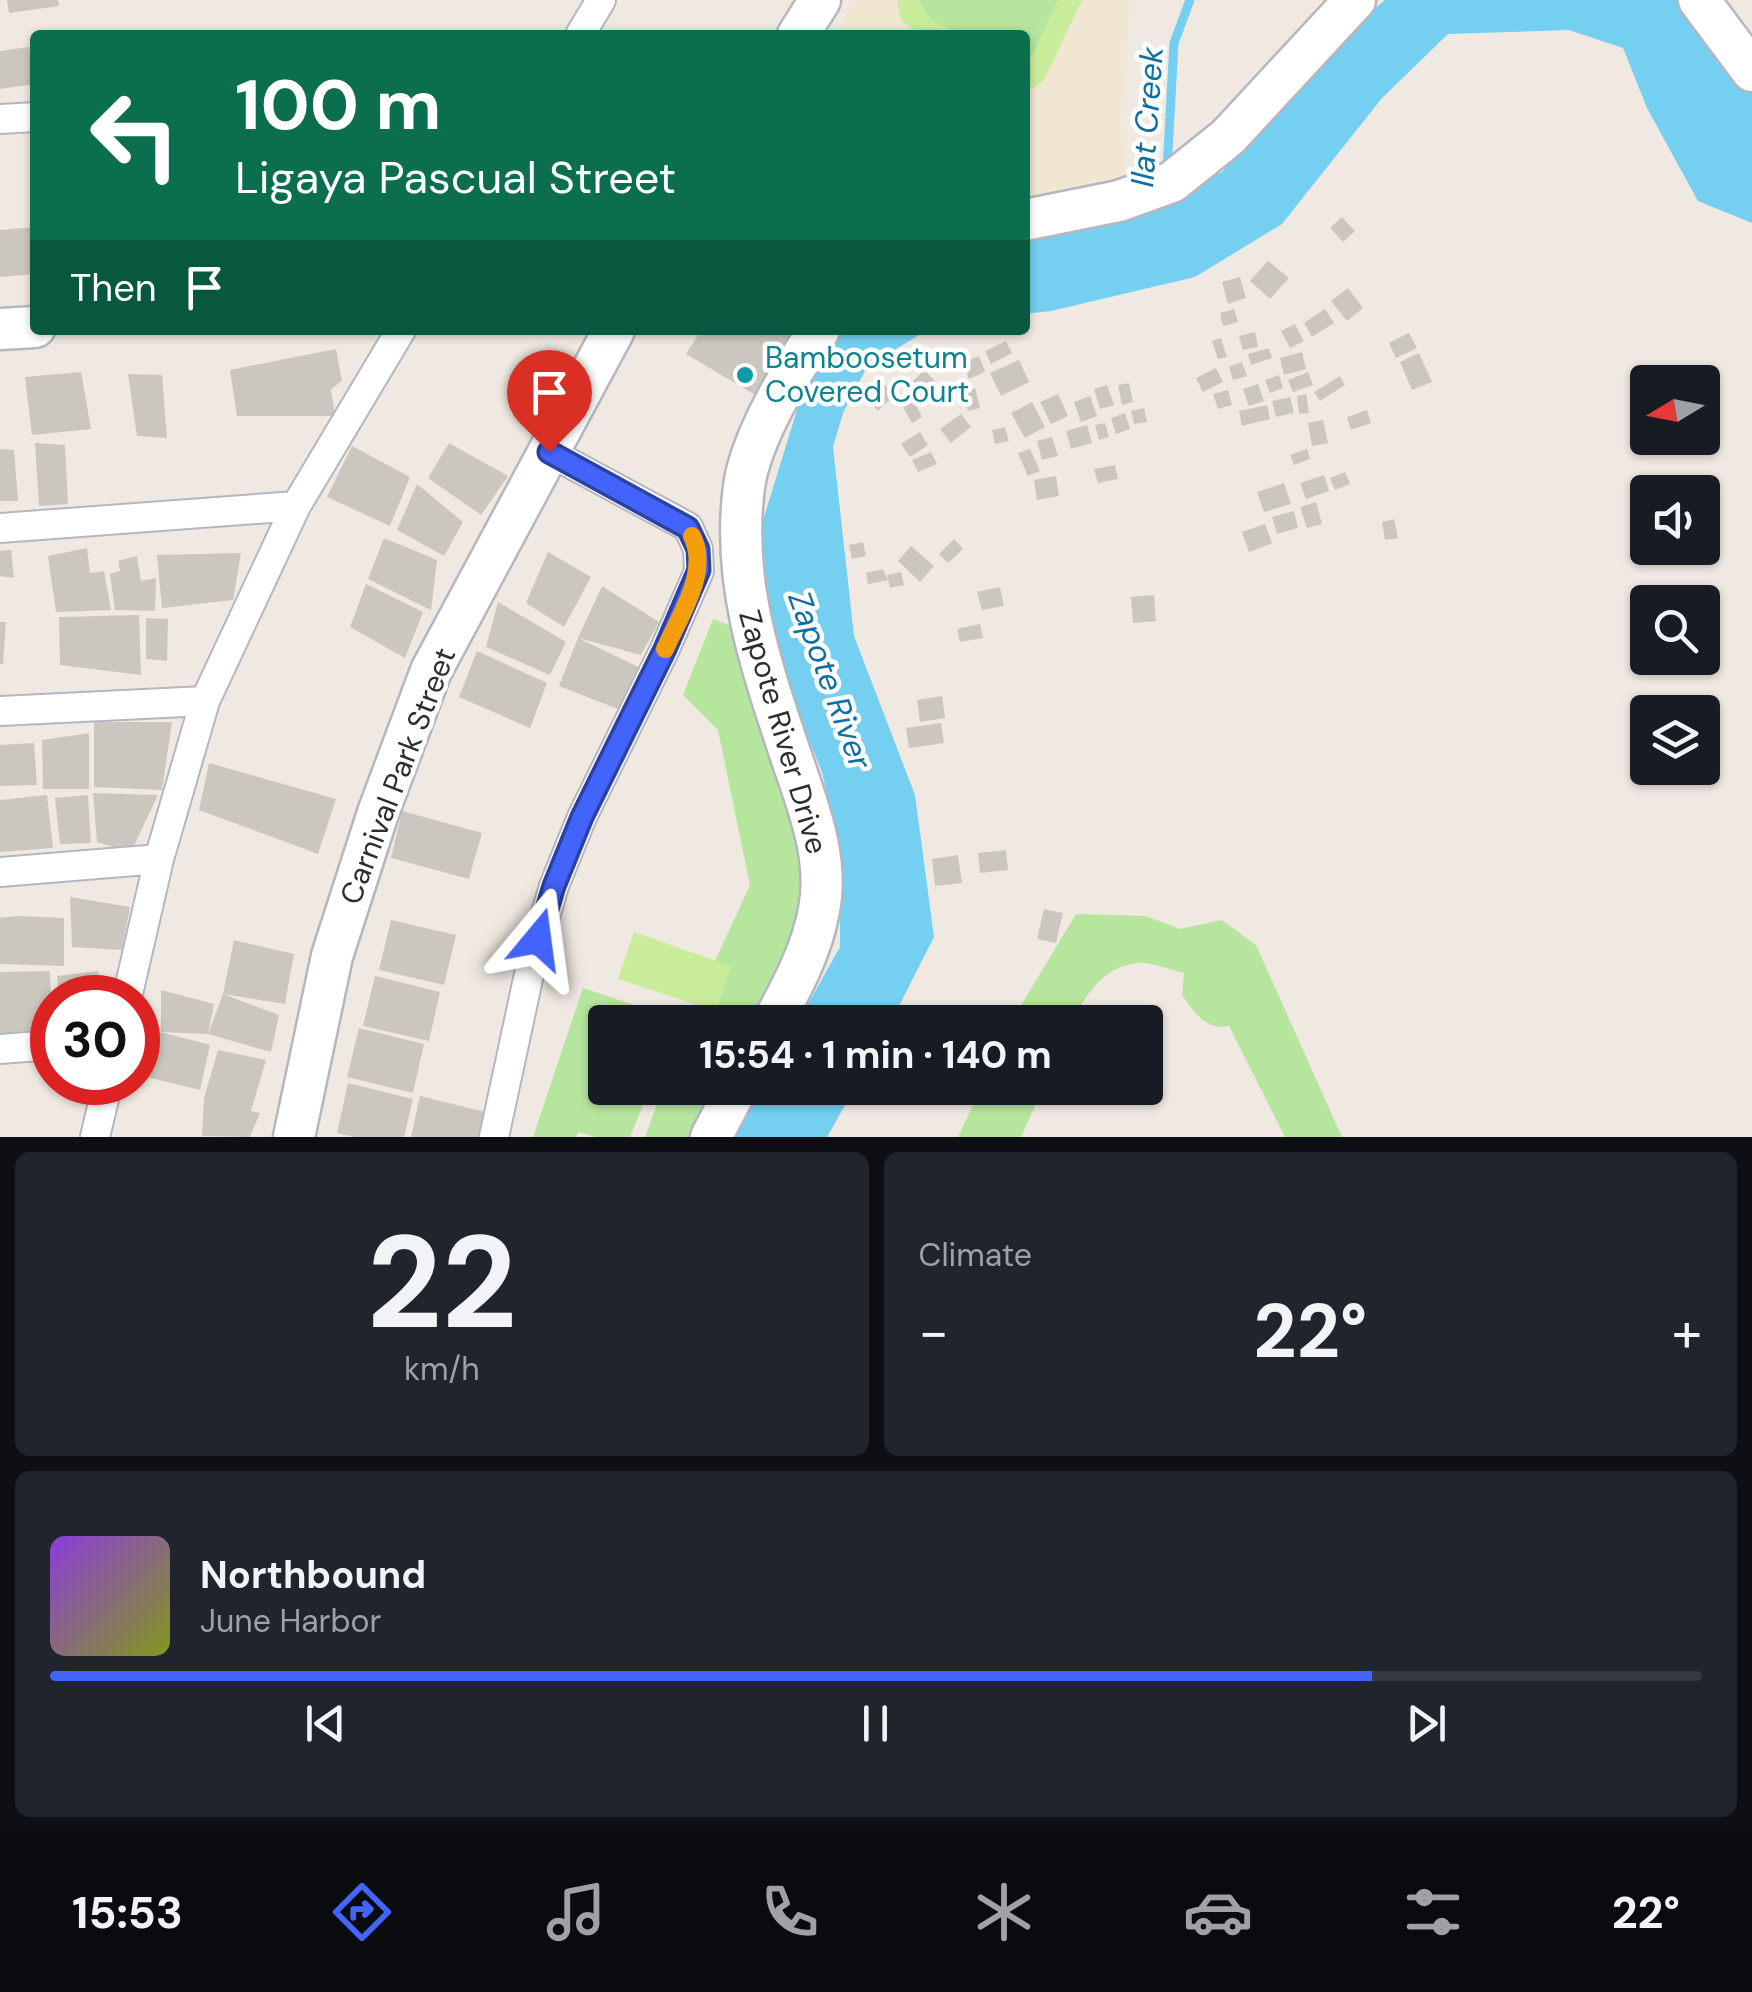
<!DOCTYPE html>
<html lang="en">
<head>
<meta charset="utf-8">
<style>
	:root { --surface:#171b24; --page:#20242c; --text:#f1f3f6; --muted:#9ea1a6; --line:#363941; --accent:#4264fb }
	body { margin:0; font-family:"DM Sans",sans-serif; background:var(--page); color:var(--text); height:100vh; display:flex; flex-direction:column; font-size:38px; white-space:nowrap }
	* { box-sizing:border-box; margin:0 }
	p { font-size:32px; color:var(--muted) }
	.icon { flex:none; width:55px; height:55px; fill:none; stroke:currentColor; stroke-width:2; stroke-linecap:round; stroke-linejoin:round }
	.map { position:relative; height:1137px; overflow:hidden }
	.drawer { display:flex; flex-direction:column; gap:15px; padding:15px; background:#0d0f14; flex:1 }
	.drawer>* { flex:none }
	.guide { position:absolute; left:30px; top:30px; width:1000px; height:305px; border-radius:10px; box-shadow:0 2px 8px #0004; background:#0b6e4f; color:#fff; overflow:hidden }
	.needle { width:65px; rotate:260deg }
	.controls { position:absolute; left:1630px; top:365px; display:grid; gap:20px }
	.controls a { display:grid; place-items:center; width:90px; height:90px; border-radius:10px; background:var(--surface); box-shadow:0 2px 8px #0004; font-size:50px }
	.speed { position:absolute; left:30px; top:975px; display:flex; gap:20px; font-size:50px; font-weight:700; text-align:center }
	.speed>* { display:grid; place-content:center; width:130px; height:130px; border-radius:50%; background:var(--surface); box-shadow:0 2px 8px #0004; line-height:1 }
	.speed .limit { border:15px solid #d22; background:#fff; color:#111 }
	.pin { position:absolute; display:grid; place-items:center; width:85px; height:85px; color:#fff; margin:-102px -42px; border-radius:50% 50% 50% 0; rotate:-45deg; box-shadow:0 0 10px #0007 }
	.pin .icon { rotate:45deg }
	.me { position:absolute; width:110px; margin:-55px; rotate:16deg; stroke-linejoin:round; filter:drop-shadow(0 0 8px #0008) }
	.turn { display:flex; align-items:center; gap:35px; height:210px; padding:0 40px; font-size:45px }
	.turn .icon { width:130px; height:130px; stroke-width:2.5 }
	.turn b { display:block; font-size:70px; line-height:85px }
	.then { display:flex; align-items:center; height:95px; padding:0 40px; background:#0003; gap:20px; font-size:38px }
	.big { font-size:75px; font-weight:700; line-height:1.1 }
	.drawer .widget { flex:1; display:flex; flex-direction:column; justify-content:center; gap:15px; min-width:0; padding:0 35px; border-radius:15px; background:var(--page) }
	.drawer .dial { align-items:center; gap:0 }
	.dial b { font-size:130px; line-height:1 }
	.song { display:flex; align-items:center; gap:30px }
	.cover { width:120px; height:120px; border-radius:15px; background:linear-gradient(135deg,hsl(270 70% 55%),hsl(70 70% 35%)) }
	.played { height:10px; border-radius:5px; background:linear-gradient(90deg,var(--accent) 80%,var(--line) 80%) }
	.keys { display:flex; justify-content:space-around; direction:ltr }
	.heat { display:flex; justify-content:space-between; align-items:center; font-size:55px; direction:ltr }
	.drawer .tiles { flex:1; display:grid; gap:15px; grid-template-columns:1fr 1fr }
	.widget:last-child { grid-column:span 2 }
	.trip { position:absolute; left:588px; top:1005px; width:575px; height:100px; border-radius:10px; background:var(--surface); box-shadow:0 2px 8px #0004; font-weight:700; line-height:100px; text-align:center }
	.dock { display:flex; height:160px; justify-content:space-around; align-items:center; background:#090b0e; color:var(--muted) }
	.dock .icon { width:70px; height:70px }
	.dock .selected { color:var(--accent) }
	.dock b { font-size:45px; color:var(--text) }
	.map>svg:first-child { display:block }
</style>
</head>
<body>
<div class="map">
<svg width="1752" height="1137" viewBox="0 0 1752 1137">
	<rect width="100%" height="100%" fill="#efe9e1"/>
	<path fill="#f0e6d1" d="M 856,0 L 1131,0 L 1121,116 L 1125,178 L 1025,201 L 1025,35 L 835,35 Z"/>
	<path fill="#b6e59e" d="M 919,0 L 1058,0 L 1032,57 L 1025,61 L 1025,35 C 989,35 933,43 919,0 Z
		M 713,619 L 734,627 L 812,889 L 756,1022 L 687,1022 L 750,885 L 718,730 L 683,695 Z
		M 1076,914 L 1146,916 L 1180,929 L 1222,920 L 1256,945 L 1342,1137 L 1285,1137 L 1229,1026 C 1205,1030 1195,1013 1182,995 L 1184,973 C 1170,970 1150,961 1136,963 C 1102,968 1085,996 1072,1022 L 1011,1022 Z
		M 583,988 L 678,1020 L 676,1022 L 605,1022 L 605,1088 L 650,1088 L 630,1137 L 595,1137 L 579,1132 L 576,1137 L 533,1137 Z
		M 663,1088 L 729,1088 L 699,1137 L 645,1137 Z
		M 981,1088 L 1043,1088 L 1021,1137 L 958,1137 Z"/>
	<path fill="#c9ec9a" d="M 897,0 L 919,0 L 929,18 L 959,35 L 920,35 L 901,20 Z
		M 1058,0 L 1082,0 L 1044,80 L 1035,87 L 1025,89 L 1025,61 L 1032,56 Z
		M 634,932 L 731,966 L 716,1011 L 618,979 Z"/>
	<path fill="#75cff0" d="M 1385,0 L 1690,0 L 1752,88 L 1752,223 L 1698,201 L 1647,108 L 1623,48 L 1569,30 L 1448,34 L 1382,98 L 1282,224 L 1195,277 L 1051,311 L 1025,314 L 1025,231 L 1133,214 L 1222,172 L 1323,52 Z
		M 836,330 L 937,330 L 919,335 L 867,367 L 843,413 L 833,447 L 854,636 L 915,795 L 934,937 L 891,1022 L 798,1022 L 840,947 L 840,850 L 822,772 L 763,627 L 761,527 L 813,358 Z
		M 762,1088 L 855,1088 L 827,1137 L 733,1137 Z"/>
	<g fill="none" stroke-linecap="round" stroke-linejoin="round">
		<path stroke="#75cff0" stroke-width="9" d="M 1167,169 L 1174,43 L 1190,0"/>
	</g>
	<path fill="#cbc7bf" d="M 7,0 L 58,0 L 59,6 L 9,13 Z
		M 29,47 L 35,84 L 0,89 L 0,51 Z
		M 1342,217 L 1355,231 L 1343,242 L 1330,228 Z
		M 35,227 L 35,274 L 0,277 L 0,230 Z
		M 1268,261 L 1289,278 L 1270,299 L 1250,281 Z
		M 1240,277 L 1246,298 L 1228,304 L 1222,282 Z
		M 1348,288 L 1363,308 L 1347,321 L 1331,301 Z
		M 1234,309 L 1238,322 L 1223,326 L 1220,313 Z
		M 1325,309 L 1334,323 L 1312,337 L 1304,323 Z
		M 1295,324 L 1304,341 L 1290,348 L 1281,331 Z
		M 701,330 L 795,330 L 757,396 L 686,354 Z
		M 1255,332 L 1258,347 L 1243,350 L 1239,336 Z
		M 1409,333 L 1417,348 L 1396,358 L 1389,343 Z
		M 1221,338 L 1227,357 L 1218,359 L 1212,341 Z
		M 1006,341 L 1012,353 L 991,364 L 985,351 Z
		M 1269,348 L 1272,358 L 1251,365 L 1248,354 Z
		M 336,349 L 342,381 L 331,389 L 335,416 L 237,416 L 230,370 Z
		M 1302,352 L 1306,369 L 1284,375 L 1280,358 Z
		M 1419,353 L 1432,382 L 1412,390 L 1400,362 Z
		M 979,356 L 985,372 L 969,379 L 963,362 Z
		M 1019,360 L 1029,382 L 1001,396 L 990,373 Z
		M 1242,362 L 1247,376 L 1233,380 L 1229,367 Z
		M 1216,368 L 1223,382 L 1203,392 L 1196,378 Z
		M 924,370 L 940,386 L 925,401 L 909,385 Z
		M 81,372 L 91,429 L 32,435 L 25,377 Z
		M 1308,372 L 1313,385 L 1293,392 L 1288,380 Z
		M 128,374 L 162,375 L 167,438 L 137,436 Z
		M 1279,375 L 1283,388 L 1270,393 L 1265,380 Z
		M 1340,376 L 1345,385 L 1320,401 L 1314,392 Z
		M 1129,383 L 1133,402 L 1122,405 L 1118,385 Z
		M 1258,384 L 1264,401 L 1249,406 L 1243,389 Z
		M 885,385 L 895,395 L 878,411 L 868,401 Z
		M 1107,385 L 1114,405 L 1100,409 L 1094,389 Z
		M 975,388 L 980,408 L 968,411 L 963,392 Z
		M 1228,390 L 1232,405 L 1218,409 L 1213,394 Z
		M 1058,394 L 1068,416 L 1051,424 L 1040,402 Z
		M 1306,394 L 1309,413 L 1299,414 L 1297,396 Z
		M 1090,396 L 1097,416 L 1081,422 L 1074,402 Z
		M 1290,397 L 1294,413 L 1276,417 L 1272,401 Z
		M 914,401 L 922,417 L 912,423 L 903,407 Z
		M 1032,402 L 1045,427 L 1025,438 L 1011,413 Z
		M 1267,405 L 1270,419 L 1242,426 L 1239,411 Z
		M 1144,408 L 1147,422 L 1134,424 L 1131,411 Z
		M 1367,410 L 1371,423 L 1351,430 L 1347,417 Z
		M 1125,413 L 1130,429 L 1116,434 L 1111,418 Z
		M 961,414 L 971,427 L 951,443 L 940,429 Z
		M 1323,420 L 1328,443 L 1312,446 L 1308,423 Z
		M 1105,423 L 1109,437 L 1099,440 L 1095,425 Z
		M 1087,425 L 1092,443 L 1071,449 L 1066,431 Z
		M 1005,427 L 1009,441 L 995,444 L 992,430 Z
		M 920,432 L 928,445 L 910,457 L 901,444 Z
		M 1052,437 L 1058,456 L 1042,460 L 1037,441 Z
		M 35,443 L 65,445 L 68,504 L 39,506 Z
		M 449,443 L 508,476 L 481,515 L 428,478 Z
		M 352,446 L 410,477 L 390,526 L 327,497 Z
		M 0,449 L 14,450 L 18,501 L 0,501 Z
		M 1030,449 L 1040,471 L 1028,476 L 1018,453 Z
		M 1307,449 L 1310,459 L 1294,465 L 1290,455 Z
		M 931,452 L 937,464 L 918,472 L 912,460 Z
		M 1115,465 L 1118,479 L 1098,483 L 1094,469 Z
		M 1345,472 L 1350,484 L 1335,490 L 1330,478 Z
		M 1324,475 L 1329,491 L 1306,499 L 1300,483 Z
		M 1056,476 L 1059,496 L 1037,500 L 1034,480 Z
		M 1284,483 L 1291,504 L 1264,512 L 1257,492 Z
		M 417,484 L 463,522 L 444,556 L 397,530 Z
		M 1316,502 L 1322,524 L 1307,528 L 1300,507 Z
		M 1294,511 L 1298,528 L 1277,534 L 1272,517 Z
		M 1394,519 L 1398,538 L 1385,540 L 1382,522 Z
		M 1265,524 L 1272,543 L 1249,552 L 1242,532 Z
		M 384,538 L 437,560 L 431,610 L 368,579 Z
		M 954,539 L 963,549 L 948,563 L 939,554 Z
		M 863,542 L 866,556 L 852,559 L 849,545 Z
		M 911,546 L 934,566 L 920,582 L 898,561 Z
		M 87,548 L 90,573 L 104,571 L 111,610 L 56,612 L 48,556 Z
		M 11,550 L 14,578 L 0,576 L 0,551 Z
		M 548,552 L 591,577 L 564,627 L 526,603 Z
		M 241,553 L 233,600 L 162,608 L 157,555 Z
		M 137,556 L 141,581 L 156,578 L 155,611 L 115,610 L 110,574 L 120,571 L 118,561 Z
		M 883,569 L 888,580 L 868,584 L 866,573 Z
		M 901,572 L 904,585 L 890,588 L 887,575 Z
		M 366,584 L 423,612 L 405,658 L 350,627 Z
		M 602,586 L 659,622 L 641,655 L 578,638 Z
		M 1000,587 L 1004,606 L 982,610 L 977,592 Z
		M 1154,595 L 1156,621 L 1133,623 L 1131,597 Z
		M 498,602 L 566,642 L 550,675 L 486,647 Z
		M 139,615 L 141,675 L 60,665 L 59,617 Z
		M 146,618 L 168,619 L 167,661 L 146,659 Z
		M 0,622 L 6,622 L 3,664 L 0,664 Z
		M 980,624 L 983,638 L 960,642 L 957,629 Z
		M 578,638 L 643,669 L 623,711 L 559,686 Z
		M 477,651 L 547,683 L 530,728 L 459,697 Z
		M 942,696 L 945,718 L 920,722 L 917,700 Z
		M 94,722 L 172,722 L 162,790 L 94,787 Z
		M 941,723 L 944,743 L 909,748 L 906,728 Z
		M 89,733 L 89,789 L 43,789 L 42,740 Z
		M 34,743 L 37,785 L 0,786 L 0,745 Z
		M 209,763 L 336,799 L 318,854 L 199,810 Z
		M 93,793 L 158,795 L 131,852 L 97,842 Z
		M 47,795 L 53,848 L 0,852 L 0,800 Z
		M 88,795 L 91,843 L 60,844 L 55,798 Z
		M 402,811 L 482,833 L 469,879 L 391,858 Z
		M 1006,850 L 1008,870 L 980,873 L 978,853 Z
		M 958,855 L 962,883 L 935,886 L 932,859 Z
		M 70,897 L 130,907 L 122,950 L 72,947 Z
		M 1044,909 L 1063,913 L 1056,943 L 1037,939 Z
		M 17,916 L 64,918 L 64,966 L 0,964 L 0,918 Z
		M 391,920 L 456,935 L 444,985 L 379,970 Z
		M 234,940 L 294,954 L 285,1004 L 223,994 Z
		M 50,971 L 52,1035 L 0,1033 L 0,972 Z
		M 98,971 L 101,998 L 59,998 L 57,976 Z
		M 375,976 L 440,992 L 429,1041 L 363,1026 Z
		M 161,990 L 214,1004 L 208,1034 L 161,1032 L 210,1045 L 200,1090 L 142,1076 L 161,1032 Z
		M 223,994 L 279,1015 L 271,1052 L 208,1034 Z
		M 359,1028 L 424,1044 L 413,1093 L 347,1077 Z
		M 218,1050 L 266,1060 L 251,1111 L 260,1113 L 250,1137 L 202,1136 L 204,1098 Z
		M 348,1083 L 413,1099 L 404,1137 L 354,1137 L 337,1133 Z
		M 420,1096 L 485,1112 L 480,1137 L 411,1137 Z"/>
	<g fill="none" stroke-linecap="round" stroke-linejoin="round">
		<defs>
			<path id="street" d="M 580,35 L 601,0
				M 0,119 L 35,117
				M 0,528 L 296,506
				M 0,711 L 205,701
				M 0,872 L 159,859
				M 127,998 L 159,859 L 205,701 L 296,506 L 401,330
				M 0,1049 L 52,1045
				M 95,1137 L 108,1082
				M 494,1137 L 531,965 L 554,886 L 582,817 L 665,649 L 699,571 L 698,549 L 688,527 L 549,452"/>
			<path id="secondary" d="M 1699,0 L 1752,71
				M 798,35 L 820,0
				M 1025,220 L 1119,201 L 1172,182 L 1228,137 L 1355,0
				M 0,329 L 35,327
				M 773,1022 C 792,987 812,950 819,910 C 829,860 809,809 793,762 C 763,672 731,584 744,487 C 750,439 792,370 819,330
				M 294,1137 L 332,956 L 378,813 L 431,671 L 614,330
				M 711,1137 L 737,1088"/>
		</defs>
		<use href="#street" stroke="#b4b7c1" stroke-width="32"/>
		<use href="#secondary" stroke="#b4b7c1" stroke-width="45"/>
		<use href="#street" stroke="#fff" stroke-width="28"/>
		<use href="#secondary" stroke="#fff" stroke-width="40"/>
	</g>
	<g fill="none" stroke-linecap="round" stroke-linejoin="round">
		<defs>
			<path id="route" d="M 538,939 L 554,886 L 582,817 L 665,649 L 699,570 L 698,549 L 688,528 L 549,452"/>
		</defs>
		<use href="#route" stroke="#2b41a3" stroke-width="25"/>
		<use href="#route" stroke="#4264fb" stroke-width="18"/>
		<path stroke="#f59e0b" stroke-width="18" d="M 665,649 C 680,615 710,572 692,536"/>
	</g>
	<circle fill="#0f9aa8" stroke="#fff" stroke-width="4" cx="745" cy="375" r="10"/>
	<g text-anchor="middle" stroke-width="9" stroke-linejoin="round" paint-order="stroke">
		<g font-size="30" fill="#0d838f" stroke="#fff" text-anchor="start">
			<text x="765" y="368">Bamboosetum<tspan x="765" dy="34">Covered Court</tspan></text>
		</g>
		<g font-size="30" fill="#2e2e2e" stroke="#fff">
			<text transform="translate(783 732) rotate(74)" y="10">Zapote River Drive</text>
			<text transform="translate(398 776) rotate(-69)" y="10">Carnival Park Street</text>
		</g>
		<g font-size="32" font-style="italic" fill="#0d6fa3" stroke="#fff">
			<text transform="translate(1147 117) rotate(-86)" y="11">Ilat Creek</text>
			<text transform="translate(830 680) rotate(70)" y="11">Zapote River</text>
		</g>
	</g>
</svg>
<div class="controls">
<a><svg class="needle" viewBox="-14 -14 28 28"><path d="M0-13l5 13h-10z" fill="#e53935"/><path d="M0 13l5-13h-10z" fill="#9ea1a6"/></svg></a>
<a><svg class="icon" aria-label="sound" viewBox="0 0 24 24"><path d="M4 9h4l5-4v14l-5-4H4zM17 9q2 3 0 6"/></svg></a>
<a><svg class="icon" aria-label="search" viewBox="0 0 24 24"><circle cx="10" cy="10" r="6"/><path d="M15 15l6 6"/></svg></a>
<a><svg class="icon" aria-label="layers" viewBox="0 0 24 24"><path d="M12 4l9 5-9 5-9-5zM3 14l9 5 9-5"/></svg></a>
</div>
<div class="speed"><div class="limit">30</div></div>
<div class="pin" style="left:549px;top:452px;background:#d93025"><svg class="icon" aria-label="arrive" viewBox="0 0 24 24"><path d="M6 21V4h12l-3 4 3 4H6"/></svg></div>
<svg class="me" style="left:538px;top:939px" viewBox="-20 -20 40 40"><path d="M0-17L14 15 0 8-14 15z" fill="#4264fb" stroke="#fff" stroke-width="4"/></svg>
<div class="trip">15:54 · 1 min · 140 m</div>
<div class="guide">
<div class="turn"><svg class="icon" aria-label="left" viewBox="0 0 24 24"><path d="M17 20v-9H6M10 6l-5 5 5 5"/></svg><div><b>100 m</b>Ligaya Pascual Street</div></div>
<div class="then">Then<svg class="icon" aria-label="arrive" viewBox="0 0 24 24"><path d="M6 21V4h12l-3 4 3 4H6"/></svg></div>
</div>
</div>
<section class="drawer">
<div class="tiles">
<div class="widget dial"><b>22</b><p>km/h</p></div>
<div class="widget"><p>Climate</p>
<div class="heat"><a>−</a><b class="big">22°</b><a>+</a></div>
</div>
<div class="widget">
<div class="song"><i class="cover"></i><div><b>Northbound</b><p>June Harbor</p></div></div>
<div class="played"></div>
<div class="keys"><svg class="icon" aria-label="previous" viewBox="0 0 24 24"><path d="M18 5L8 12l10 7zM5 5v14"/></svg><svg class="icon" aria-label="pause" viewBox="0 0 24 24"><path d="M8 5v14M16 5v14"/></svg><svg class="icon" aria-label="next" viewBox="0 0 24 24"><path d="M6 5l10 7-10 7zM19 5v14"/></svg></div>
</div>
</div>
</section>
<nav class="dock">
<b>15:53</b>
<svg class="icon selected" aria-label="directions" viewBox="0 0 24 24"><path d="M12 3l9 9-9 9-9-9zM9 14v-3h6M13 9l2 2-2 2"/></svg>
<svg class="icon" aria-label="music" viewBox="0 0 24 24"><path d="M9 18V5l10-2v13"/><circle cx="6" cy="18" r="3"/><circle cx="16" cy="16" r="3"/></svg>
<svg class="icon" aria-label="phone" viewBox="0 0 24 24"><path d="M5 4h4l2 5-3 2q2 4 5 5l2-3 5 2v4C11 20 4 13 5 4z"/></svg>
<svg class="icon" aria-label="climate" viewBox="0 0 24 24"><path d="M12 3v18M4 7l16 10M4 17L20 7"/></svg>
<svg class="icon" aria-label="car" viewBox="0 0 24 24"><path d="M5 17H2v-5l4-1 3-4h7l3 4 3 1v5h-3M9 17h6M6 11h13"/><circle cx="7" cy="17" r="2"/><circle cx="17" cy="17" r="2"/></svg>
<svg class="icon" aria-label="filters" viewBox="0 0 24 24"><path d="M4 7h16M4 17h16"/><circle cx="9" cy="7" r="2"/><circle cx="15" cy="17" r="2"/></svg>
<b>22°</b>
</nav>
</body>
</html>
